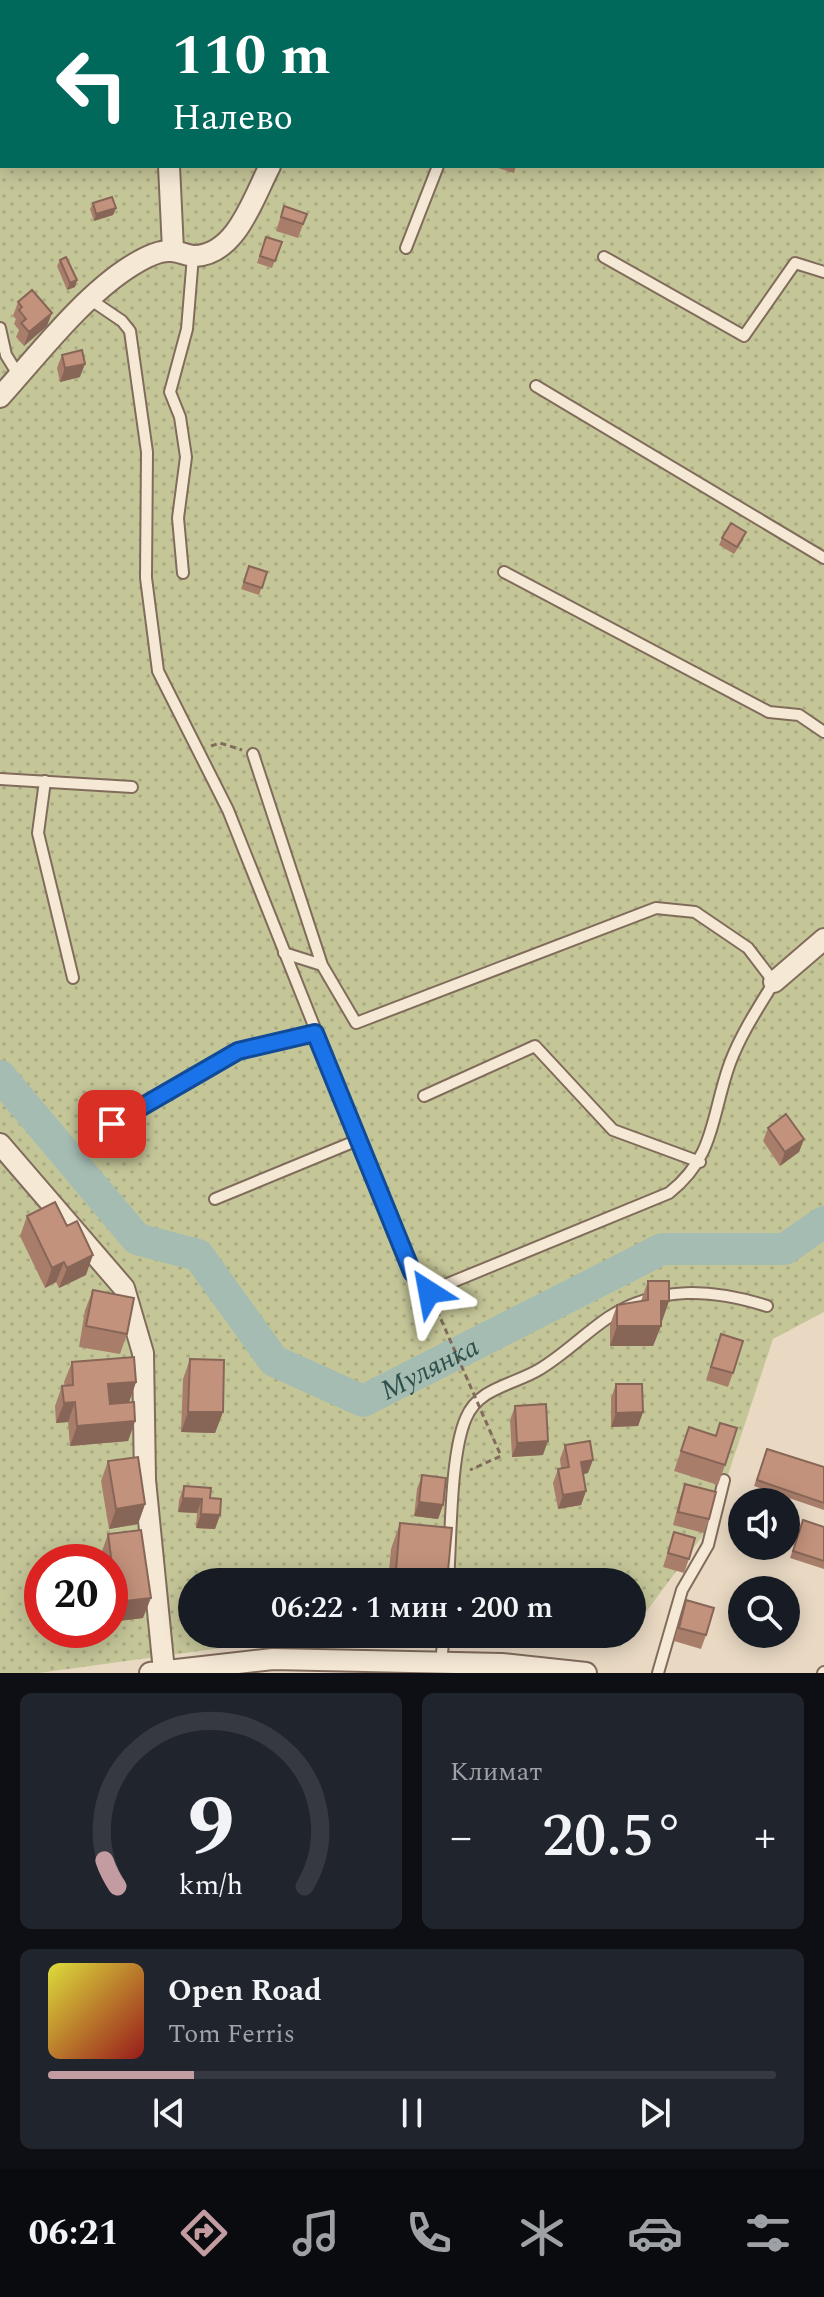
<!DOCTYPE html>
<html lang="ru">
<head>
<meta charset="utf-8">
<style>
	:root { --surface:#171b24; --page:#20242c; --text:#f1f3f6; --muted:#9ea1a6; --line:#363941; --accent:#c39ca2 }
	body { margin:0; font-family:Spectral,serif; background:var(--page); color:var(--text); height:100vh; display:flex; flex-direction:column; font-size:30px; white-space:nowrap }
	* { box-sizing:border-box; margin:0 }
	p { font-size:26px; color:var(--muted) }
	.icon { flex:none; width:44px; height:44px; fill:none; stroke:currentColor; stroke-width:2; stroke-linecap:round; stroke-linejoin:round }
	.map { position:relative; height:1673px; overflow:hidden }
	.drawer { display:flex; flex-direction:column; gap:20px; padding:20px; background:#0d0f14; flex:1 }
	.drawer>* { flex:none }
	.banner { position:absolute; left:0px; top:0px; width:824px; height:168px; box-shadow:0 4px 20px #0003; background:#00695c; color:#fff; overflow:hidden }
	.tools { position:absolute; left:728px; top:1488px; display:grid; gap:16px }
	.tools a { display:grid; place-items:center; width:72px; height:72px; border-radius:50%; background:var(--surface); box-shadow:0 4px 20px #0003; font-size:40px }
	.speed { position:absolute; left:24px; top:1544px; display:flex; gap:16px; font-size:40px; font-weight:700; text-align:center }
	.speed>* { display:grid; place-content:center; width:104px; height:104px; border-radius:50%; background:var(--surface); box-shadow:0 4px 20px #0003; line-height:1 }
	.speed .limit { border:12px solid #d22; background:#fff; color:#111 }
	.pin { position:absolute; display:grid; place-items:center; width:68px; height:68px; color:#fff; margin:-34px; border-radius:16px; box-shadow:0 4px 12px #0006 }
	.me { position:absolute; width:88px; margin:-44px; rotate:326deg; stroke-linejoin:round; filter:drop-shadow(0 0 6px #0008) }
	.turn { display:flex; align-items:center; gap:28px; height:168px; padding:0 40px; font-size:36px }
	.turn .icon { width:104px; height:104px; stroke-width:2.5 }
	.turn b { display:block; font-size:56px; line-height:68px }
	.big { font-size:60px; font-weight:600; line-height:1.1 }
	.drawer .widget { flex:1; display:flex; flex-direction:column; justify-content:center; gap:12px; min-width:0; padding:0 28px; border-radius:12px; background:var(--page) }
	.drawer .dial { align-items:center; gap:0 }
	.dial svg { height:208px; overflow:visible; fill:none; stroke:var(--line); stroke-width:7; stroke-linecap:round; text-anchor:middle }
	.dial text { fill:var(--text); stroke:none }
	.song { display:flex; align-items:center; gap:24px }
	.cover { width:96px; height:96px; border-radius:12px; background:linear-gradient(135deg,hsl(60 70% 55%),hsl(0 70% 35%)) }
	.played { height:8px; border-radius:4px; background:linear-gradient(90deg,var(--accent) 20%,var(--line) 20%) }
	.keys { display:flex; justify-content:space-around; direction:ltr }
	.heat { display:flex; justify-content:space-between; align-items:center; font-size:44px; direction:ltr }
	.drawer .tiles { flex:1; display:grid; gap:20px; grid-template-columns:1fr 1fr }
	.widget:last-child { grid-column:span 2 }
	.trip { position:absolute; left:178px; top:1568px; width:468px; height:80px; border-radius:40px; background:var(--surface); box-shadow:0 4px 20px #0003; font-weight:600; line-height:80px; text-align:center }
	.menu { display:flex; height:128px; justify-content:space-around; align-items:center; background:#090b0e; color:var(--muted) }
	.menu .icon { width:56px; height:56px }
	.menu .current { color:var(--accent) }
	.menu b { font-size:36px; color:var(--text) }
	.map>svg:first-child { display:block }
</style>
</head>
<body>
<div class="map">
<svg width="824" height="1673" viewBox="0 0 824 1673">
	<defs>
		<pattern id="garden-dots" width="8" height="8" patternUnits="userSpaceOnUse" patternTransform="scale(2)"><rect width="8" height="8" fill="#c5c698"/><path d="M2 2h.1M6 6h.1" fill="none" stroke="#aaaa83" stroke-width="1.8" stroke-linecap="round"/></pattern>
	</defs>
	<rect width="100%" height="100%" fill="#e9d9c3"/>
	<path fill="url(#garden-dots)" fill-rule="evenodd" d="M 0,0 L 824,0 L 824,1312 L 773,1339 L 712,1523 L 632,1631 L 632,1582 L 192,1582 L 192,1634 L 630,1634 L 620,1647 L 265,1642 L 39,1673 L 0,1673 ZM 2,2 L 822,2 L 822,166 L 2,166 ZM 42,1562 L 110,1562 L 110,1630 L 42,1630 Z"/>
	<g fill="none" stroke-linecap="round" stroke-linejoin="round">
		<path stroke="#a5bcb3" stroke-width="32" id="s1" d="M 0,1076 L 137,1239 L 198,1255 L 274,1361 L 363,1401 L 662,1249 L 785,1249 L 824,1222"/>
		<defs>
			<path id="service" d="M 438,2 L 439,0
				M 0,94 L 2,93
				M 406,248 L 438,166
				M 604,257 L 744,336 L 795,263 L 824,272
				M 91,300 L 122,321 L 130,331 L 147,452 L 146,578 L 158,671 L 228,810 L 412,1272 L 429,1292
				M 0,328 L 6,355 L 19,376
				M 536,386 L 824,558
				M 504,572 L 769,712 L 799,715 L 824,732
				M 183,573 L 178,518 L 186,457 L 180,417 L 170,392 L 187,329 L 193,256
				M 253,754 L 322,965
				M 0,779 L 132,787
				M 45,781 L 38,833 L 73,978
				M 284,953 L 322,965 L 356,1023 L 656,908 L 695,912 L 748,948 L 774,982 C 758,1008 741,1034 730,1063 C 711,1115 716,1156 669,1193 L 445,1285
				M 424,1096 L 535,1046 L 613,1130 L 700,1162
				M 112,1124 L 238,1051 L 315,1033
				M 215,1199 L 358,1140
				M 448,1582 C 451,1540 450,1454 466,1418 C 479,1387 514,1385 540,1369 C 565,1354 585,1333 609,1317 C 658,1285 713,1289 767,1306
				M 441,1662 L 444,1634
				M 658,1673 L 682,1590 L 708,1545 L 724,1480
				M 823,1673 L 824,1672"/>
			<path id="minor" d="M 160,0 L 160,2
				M 338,2 L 339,0
				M 169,166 L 173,250
				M 0,397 C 38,355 83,296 131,266 C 142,259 158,250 171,251 C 179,251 187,256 195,256 C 237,254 253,198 270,166
				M 774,982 L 824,939
				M 0,1144 L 124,1288 L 143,1353 L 145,1480 L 164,1671
				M 150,1673 L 273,1659 L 502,1664 L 586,1673"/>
		</defs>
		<use href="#service" stroke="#816c5c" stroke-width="14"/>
		<use href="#minor" stroke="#816c5c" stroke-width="24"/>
		<path stroke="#816c5c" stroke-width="3" stroke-dasharray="6 4" stroke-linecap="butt" d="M 211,746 L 220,743 L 242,750"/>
		<use href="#service" stroke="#f5e8d5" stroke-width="10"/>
		<use href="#minor" stroke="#f5e8d5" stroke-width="20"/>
		<path stroke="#816c5c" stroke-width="3" stroke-dasharray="6 4" stroke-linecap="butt" d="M 429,1292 L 501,1456 L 470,1470"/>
	</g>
	<path fill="#a87e6b" d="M 499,166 L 516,166 L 514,173 L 498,168 Z
		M 93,203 L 116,208 L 113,215 L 94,221 L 90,209 Z
		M 284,206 L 307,214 L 298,238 L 276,231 Z
		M 266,237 L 282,242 L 272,268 L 257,263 Z
		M 60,260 L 77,280 L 75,287 L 67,290 L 57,266 Z
		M 18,302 L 47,326 L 24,346 L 16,337 L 19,330 L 14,324 L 16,319 L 13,316 Z
		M 62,355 L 80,377 L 60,382 L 57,368 Z
		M 722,538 L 744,539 L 734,554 L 719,545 Z
		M 249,566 L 267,572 L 259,595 L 241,589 Z
		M 768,1128 L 804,1139 L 799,1152 L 780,1166 L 763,1141 Z
		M 27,1216 L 86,1275 L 59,1288 L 56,1282 L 45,1288 L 20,1236 Z
		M 648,1281 L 669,1301 L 662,1321 L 661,1321 L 661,1326 L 653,1346 L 610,1346 L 610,1325 L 617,1305 L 641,1301 Z
		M 93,1290 L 127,1334 L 120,1354 L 79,1347 L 85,1310 Z
		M 716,1348 L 733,1373 L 728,1387 L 706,1380 Z
		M 190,1359 L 223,1412 L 215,1433 L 181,1432 L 183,1379 Z
		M 72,1362 L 136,1382 L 129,1402 L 135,1421 L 128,1441 L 70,1446 L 68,1422 L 56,1423 L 55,1406 L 62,1386 L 65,1386 L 64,1382 Z
		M 616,1384 L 643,1412 L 638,1426 L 611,1427 L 611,1398 Z
		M 515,1406 L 543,1455 L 512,1457 L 510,1420 Z
		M 689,1427 L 716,1435 L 725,1465 L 718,1485 L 674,1471 Z
		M 565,1445 L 588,1473 L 583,1474 L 586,1491 L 581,1505 L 558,1509 L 553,1483 L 558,1469 L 561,1468 L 560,1459 Z
		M 767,1449 L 824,1467 L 824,1510 L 754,1486 Z
		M 108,1461 L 145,1504 L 138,1524 L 109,1529 L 101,1481 Z
		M 422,1475 L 443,1505 L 438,1519 L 414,1516 L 417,1489 Z
		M 685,1484 L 709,1519 L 704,1533 L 673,1525 L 680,1498 Z
		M 184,1486 L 210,1498 L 220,1515 L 215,1529 L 196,1528 L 197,1513 L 178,1512 L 179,1500 Z
		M 803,1520 L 824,1527 L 824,1569 L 790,1558 Z
		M 400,1523 L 447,1582 L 388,1582 L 391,1549 Z
		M 674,1532 L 689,1559 L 684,1573 L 663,1567 Z
		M 108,1534 L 143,1618 L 110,1622 L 110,1562 L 102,1562 L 101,1554 Z
		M 686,1600 L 706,1635 L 701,1649 L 674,1641 Z"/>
	<path fill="#886657" d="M 116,208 L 113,215 L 94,221 L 96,214 Z
		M 77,280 L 75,287 L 67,290 L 70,283 Z
		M 52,313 L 47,326 L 24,346 L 29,332 Z
		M 85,364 L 80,377 L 60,382 L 65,368 Z
		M 804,1139 L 799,1152 L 780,1166 L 785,1152 Z
		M 93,1255 L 86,1275 L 59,1288 L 67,1268 Z
		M 64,1262 L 56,1282 L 45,1288 L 52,1268 Z
		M 661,1301 L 669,1301 L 662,1321 L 653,1321 Z
		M 617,1326 L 661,1326 L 653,1346 L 610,1346 Z
		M 136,1382 L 129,1402 L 101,1405 L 108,1384 Z
		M 75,1402 L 68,1422 L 56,1423 L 64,1403 Z
		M 188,1412 L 223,1412 L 215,1433 L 181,1432 Z
		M 643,1412 L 638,1426 L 611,1427 L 616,1413 Z
		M 135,1421 L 128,1441 L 70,1446 L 77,1426 Z
		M 548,1441 L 543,1455 L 512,1457 L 517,1443 Z
		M 593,1460 L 588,1473 L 576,1476 L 581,1462 Z
		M 586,1491 L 581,1505 L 558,1509 L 563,1495 Z
		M 183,1498 L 202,1499 L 197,1513 L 178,1512 Z
		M 419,1502 L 443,1505 L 438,1519 L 414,1516 Z
		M 145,1504 L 138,1524 L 109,1529 L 116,1509 Z
		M 201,1514 L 220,1515 L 215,1529 L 196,1528 Z
		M 151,1598 L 143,1618 L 110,1622 L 117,1602 Z
		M 261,1634 L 283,1634 L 282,1637 L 259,1638 Z
		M 295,1634 L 319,1634 L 316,1643 L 292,1641 Z
		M 398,1634 L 436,1634 L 434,1637 Z"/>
	<path fill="#c3927c" stroke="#886657" stroke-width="2" d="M 356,0 L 371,0 L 370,2 L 356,2 Z
		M 516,0 L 526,0 L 526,2 L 515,2 Z
		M 112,197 L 116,208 L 96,214 L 93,203 Z
		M 284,206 L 307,214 L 303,224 L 281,217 Z
		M 266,237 L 282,242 L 275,261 L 260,256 Z
		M 66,257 L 77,280 L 70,283 L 60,260 Z
		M 32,290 L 52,313 L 29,332 L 21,323 L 26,319 L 19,310 L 22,307 L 18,302 Z
		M 82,350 L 85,364 L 65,368 L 62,355 Z
		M 731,523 L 746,532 L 737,547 L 722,538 Z
		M 249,566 L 267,572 L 262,588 L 244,582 Z
		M 786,1114 L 804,1139 L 785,1152 L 768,1128 Z
		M 55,1202 L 67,1226 L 77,1221 L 93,1255 L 67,1268 L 64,1262 L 52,1268 L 27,1216 Z
		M 648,1281 L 669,1281 L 669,1301 L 661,1301 L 661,1326 L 617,1326 L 617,1305 L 648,1300 Z
		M 93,1290 L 134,1298 L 127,1334 L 86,1326 Z
		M 721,1334 L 743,1341 L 733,1373 L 711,1367 Z
		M 134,1357 L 136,1382 L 108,1384 L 110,1404 L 134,1402 L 135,1421 L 77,1426 L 75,1402 L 64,1403 L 62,1386 L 73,1385 L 72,1362 Z
		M 190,1359 L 224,1360 L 223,1412 L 188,1412 Z
		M 616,1384 L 642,1384 L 643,1412 L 616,1413 Z
		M 546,1404 L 548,1441 L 517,1443 L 515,1406 Z
		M 720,1423 L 737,1428 L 725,1465 L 681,1451 L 689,1427 L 716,1436 Z
		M 590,1441 L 593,1460 L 581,1462 L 586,1491 L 563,1495 L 558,1469 L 569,1467 L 565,1445 Z
		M 767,1449 L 824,1467 L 824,1503 L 757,1480 Z
		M 138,1457 L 145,1504 L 116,1509 L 108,1461 Z
		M 422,1475 L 446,1478 L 443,1505 L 419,1502 Z
		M 685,1484 L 716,1492 L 709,1519 L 678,1512 Z
		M 184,1486 L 211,1488 L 210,1498 L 221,1499 L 220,1515 L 201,1514 L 202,1499 L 183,1498 Z
		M 803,1520 L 824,1527 L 824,1561 L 793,1551 Z
		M 400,1523 L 452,1528 L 447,1582 L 395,1582 Z
		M 141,1530 L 151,1598 L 117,1602 L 108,1534 Z
		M 674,1532 L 695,1538 L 689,1559 L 668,1553 Z
		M 686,1600 L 714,1608 L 706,1635 L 679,1628 Z"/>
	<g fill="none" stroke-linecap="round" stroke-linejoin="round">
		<defs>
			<path id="route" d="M 112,1124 L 238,1051 L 315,1033 L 412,1272 L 429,1292"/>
		</defs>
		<use href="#route" stroke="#114b97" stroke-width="20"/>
		<use href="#route" stroke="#1a73e8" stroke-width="14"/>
	</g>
	<g text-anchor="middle" stroke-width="8" stroke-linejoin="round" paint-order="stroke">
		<g font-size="28" font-style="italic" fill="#2f514b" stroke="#f1e5d2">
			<text dy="10" stroke="none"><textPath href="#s1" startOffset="578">Мулянка</textPath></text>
		</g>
	</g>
</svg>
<div class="tools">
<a><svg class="icon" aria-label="sound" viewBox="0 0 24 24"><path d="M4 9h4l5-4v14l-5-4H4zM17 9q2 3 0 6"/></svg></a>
<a><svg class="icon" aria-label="search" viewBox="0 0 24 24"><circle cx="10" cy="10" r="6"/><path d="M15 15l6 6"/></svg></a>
</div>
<div class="speed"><div class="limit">20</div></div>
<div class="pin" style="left:112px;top:1124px;background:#d93025"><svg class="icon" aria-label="arrive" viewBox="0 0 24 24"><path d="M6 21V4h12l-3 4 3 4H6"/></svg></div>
<svg class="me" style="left:429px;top:1292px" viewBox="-20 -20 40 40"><path d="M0-17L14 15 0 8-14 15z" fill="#1a73e8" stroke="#fff" stroke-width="4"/></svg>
<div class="trip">06:22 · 1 мин · 200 m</div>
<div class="banner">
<div class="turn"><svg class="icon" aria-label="left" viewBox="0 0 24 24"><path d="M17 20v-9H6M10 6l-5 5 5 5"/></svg><div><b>110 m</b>Налево</div></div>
</div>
</div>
<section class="drawer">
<div class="tiles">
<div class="widget dial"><svg viewBox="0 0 100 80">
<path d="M14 69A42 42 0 1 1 86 69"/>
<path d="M14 69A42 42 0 0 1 9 59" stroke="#c39ca2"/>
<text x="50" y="56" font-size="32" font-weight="700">9</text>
<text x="50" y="72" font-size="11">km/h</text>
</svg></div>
<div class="widget"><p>Климат</p>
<div class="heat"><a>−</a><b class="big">20.5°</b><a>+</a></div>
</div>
<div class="widget">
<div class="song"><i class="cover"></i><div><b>Open Road</b><p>Tom Ferris</p></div></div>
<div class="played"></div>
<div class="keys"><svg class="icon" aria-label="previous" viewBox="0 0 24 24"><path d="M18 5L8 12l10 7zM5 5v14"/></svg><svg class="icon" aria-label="pause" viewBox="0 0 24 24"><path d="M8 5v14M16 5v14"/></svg><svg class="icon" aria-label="next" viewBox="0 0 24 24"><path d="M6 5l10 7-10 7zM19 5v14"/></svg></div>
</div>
</div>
</section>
<nav class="menu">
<b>06:21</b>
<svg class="icon current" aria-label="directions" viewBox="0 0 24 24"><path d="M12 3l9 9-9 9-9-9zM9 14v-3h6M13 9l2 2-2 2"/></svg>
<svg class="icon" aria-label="music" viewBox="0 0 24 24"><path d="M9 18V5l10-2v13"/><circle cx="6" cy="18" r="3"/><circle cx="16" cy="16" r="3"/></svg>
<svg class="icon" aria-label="phone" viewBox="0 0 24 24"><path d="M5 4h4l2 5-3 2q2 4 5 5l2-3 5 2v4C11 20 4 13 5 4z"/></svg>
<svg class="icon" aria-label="climate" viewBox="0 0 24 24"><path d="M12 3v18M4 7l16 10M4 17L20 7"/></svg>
<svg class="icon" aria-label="car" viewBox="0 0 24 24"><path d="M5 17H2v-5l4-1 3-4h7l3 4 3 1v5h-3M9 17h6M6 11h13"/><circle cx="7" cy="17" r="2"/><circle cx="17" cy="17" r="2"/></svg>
<svg class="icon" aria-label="filters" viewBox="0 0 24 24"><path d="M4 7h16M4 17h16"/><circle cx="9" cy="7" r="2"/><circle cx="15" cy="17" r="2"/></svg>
</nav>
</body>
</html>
